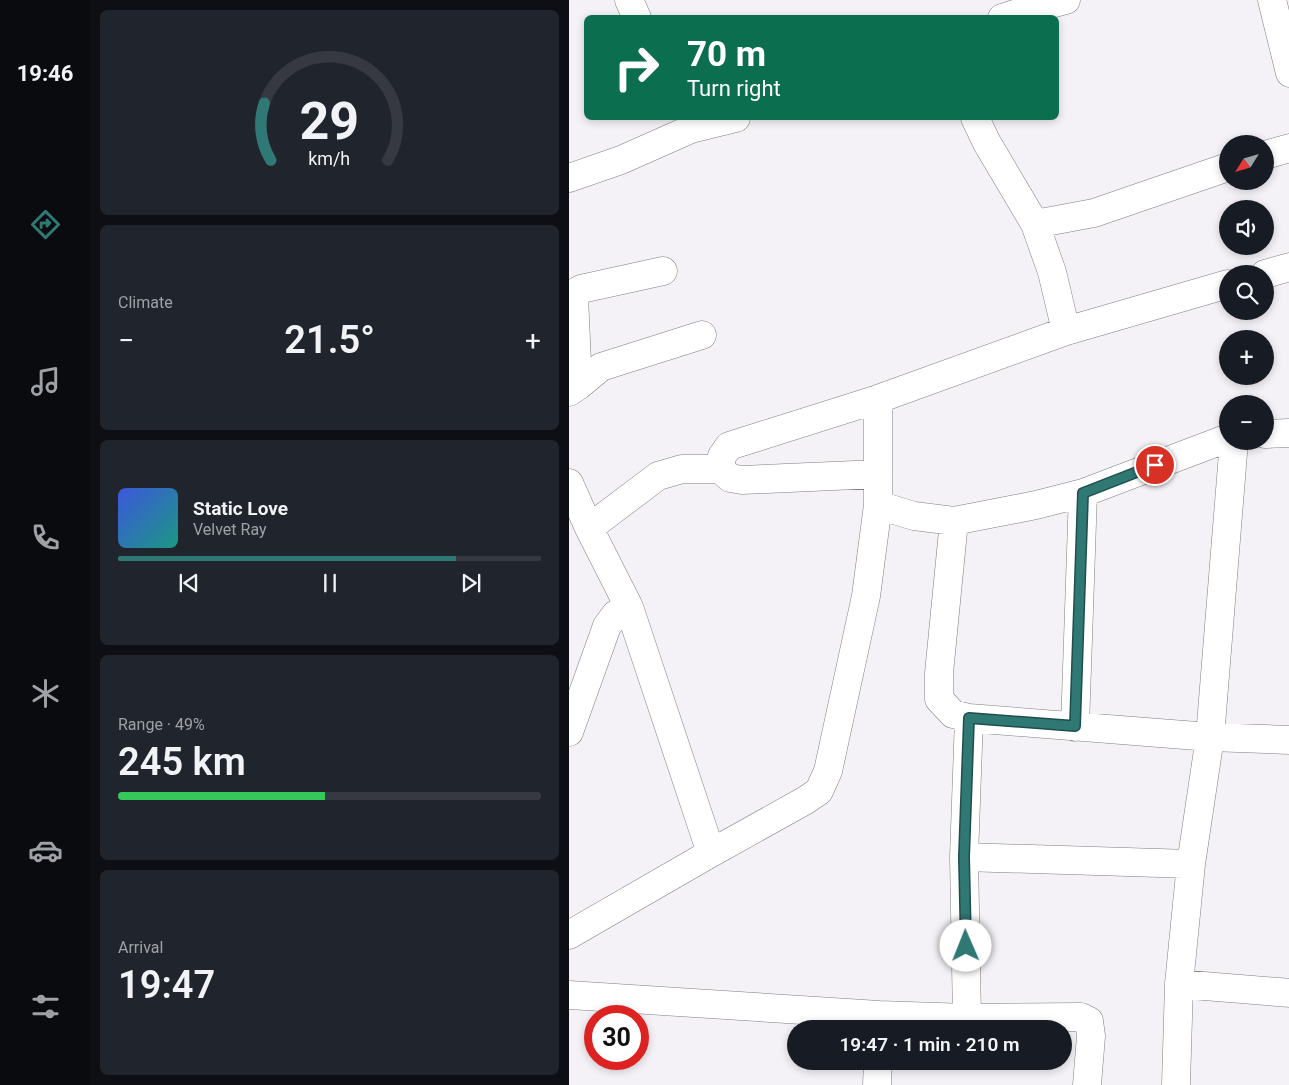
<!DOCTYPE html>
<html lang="en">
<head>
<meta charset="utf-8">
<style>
	:root { --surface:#171b24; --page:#20242c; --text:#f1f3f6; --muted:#9ea1a6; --line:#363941; --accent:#307873 }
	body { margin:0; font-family:Roboto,sans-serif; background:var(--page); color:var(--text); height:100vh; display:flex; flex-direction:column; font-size:19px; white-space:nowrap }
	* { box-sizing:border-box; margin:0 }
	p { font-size:16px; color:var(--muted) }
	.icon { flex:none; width:28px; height:28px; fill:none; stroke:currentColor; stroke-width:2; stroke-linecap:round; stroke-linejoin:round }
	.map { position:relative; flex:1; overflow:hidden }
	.sheet { display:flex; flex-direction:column; gap:10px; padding:10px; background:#0d0f14; width:479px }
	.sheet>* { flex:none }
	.hud { position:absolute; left:15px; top:15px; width:475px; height:105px; border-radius:8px; box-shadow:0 2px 8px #0003; background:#0b6e4f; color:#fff; overflow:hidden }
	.needle { width:32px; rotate:233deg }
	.buttons { position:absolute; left:650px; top:135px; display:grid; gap:10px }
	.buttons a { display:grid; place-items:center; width:55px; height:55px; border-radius:50%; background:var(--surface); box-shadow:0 2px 8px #0003; font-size:25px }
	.speed { position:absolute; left:15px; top:1005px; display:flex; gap:10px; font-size:25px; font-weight:700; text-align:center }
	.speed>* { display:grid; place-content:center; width:65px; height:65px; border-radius:50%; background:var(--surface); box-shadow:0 2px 8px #0003; line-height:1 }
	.speed .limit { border:8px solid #d22; background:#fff; color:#111 }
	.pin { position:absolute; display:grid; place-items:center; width:42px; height:42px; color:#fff; margin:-21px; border:2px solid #fff; border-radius:50%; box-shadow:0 1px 5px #0007 }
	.me { position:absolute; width:55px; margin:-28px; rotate:359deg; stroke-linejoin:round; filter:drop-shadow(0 0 4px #0008) }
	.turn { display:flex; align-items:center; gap:18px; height:105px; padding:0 20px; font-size:22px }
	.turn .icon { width:65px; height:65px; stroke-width:2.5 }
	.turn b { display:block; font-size:35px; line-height:42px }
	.big { font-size:38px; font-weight:600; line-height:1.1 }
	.sheet .tile { flex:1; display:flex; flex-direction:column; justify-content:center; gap:8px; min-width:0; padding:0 18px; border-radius:8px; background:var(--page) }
	.sheet .dial { align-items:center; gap:0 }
	.dial svg { height:130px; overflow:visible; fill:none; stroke:var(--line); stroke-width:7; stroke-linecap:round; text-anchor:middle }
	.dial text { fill:var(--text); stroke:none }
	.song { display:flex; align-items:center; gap:15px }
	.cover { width:60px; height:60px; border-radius:8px; background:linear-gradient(135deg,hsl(230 70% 55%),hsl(170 70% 35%)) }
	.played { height:5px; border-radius:2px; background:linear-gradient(90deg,var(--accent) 80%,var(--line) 80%) }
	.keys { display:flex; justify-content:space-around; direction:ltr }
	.heat { display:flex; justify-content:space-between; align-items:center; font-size:28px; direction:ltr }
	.charge { height:8px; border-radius:4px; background:linear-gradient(90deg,#34c759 49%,var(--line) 0) }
	.trip { position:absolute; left:218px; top:1020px; width:285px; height:50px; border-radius:25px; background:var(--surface); box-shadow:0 2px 8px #0003; font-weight:600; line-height:50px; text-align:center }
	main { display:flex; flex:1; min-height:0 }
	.menu { display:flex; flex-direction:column; width:90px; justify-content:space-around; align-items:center; background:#090b0e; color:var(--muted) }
	.menu .icon { width:35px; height:35px }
	.menu .on { color:var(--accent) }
	.menu b { font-size:22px; color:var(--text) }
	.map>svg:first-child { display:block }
</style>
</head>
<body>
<main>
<nav class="menu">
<b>19:46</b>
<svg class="icon on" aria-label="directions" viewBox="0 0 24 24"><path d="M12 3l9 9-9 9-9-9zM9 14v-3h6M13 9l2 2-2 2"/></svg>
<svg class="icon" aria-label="music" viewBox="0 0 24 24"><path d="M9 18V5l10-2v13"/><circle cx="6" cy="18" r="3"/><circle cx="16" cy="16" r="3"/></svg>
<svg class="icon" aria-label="phone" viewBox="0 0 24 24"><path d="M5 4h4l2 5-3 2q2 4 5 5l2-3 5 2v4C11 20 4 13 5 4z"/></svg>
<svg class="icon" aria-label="climate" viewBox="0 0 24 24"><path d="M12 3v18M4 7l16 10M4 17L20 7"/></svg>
<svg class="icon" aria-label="car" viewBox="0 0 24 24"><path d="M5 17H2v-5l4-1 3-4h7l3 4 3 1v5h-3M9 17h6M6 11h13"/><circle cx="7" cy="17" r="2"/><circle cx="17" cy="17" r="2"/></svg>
<svg class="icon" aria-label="filters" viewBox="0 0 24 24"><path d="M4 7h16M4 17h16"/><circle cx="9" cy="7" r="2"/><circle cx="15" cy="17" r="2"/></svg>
</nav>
<section class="sheet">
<div class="tile dial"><svg viewBox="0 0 100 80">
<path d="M14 69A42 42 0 1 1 86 69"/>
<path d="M14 69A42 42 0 0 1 10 34" stroke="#307873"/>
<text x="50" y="56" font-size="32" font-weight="700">29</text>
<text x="50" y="72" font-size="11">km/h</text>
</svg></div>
<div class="tile"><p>Climate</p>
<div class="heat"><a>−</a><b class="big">21.5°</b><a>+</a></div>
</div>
<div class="tile">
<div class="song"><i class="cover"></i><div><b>Static Love</b><p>Velvet Ray</p></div></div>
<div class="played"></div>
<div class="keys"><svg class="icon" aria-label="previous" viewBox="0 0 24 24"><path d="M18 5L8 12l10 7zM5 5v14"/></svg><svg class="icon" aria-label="pause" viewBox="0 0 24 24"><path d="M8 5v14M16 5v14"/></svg><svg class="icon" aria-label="next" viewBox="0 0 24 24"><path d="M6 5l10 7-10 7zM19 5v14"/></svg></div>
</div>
<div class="tile"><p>Range · 49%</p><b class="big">245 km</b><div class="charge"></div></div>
<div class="tile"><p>Arrival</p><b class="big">19:47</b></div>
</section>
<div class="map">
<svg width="721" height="1085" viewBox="0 0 721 1085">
	<rect width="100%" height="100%" fill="#f4f2f6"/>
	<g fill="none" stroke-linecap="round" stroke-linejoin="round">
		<defs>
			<path id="minor" d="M 60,0 L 68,18
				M 703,0 L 721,73
				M 433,18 L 455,11 L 497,0
				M 406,118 L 418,143 L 466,224 L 483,272 L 497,331
				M 696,155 L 721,148
				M 0,178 L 52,160 L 122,129 L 167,118
				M 466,224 L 525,213 L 659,167
				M 696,274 L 721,267
				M 9,386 L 5,296 L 7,292 L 12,289 L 94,271
				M 0,392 L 9,386 L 32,367 L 133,335
				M 309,399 L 309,505 L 297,596 L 259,771 L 250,791 L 237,800 L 142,853 L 60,607 L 20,528 L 89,476 L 113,469 L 151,469 L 161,478 L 173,480 L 309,474
				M 696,434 L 721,433
				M 151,469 L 153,456 L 160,446 L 309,399 L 497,331 L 659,284
				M 0,483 L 20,528
				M 309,505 L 345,516 L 385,521 L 467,505 L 514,493 L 659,438
				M 385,521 L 370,673 L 370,699 L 384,714 L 400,718 L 641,737 L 721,740
				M 506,727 L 514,493
				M 0,732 L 38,626 L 47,614 L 60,607
				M 395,857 L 622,864
				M 0,935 L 142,853
				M 610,984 L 721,993
				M 0,995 L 310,1015 L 398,1018 L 512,1017 L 520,1021 L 522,1036 L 518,1085
				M 398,1018 L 395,857 L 400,718
				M 308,1085 L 309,1061
				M 607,1085 L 610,984 L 622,864 L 641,737 L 665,441"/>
		</defs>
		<use href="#minor" stroke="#807e81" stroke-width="29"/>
		<use href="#minor" stroke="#fff" stroke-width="28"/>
	</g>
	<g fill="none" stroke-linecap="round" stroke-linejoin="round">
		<defs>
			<path id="route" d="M 397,946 L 395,857 L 400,718 L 506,726 L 514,493 L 586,465"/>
		</defs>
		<use href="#route" stroke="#1f4e4b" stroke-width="12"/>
		<use href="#route" stroke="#307873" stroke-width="9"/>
	</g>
</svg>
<div class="buttons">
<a><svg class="needle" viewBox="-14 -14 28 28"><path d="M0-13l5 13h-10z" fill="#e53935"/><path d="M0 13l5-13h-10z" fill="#9ea1a6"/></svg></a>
<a><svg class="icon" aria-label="sound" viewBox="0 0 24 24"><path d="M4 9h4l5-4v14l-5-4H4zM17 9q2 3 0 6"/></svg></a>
<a><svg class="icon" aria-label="search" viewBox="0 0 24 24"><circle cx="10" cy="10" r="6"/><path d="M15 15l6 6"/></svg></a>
<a>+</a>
<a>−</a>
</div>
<div class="speed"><div class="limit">30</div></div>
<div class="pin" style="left:586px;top:465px;background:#d93025"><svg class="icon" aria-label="arrive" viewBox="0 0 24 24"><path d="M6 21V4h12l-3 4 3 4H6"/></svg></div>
<svg class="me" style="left:397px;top:946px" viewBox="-20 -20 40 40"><circle r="19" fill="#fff"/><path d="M0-13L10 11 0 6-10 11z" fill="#307873"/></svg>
<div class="trip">19:47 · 1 min · 210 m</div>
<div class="hud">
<div class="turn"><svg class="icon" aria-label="right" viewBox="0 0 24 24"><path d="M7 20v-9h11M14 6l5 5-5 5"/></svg><div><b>70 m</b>Turn right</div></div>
</div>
</div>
</main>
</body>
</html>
